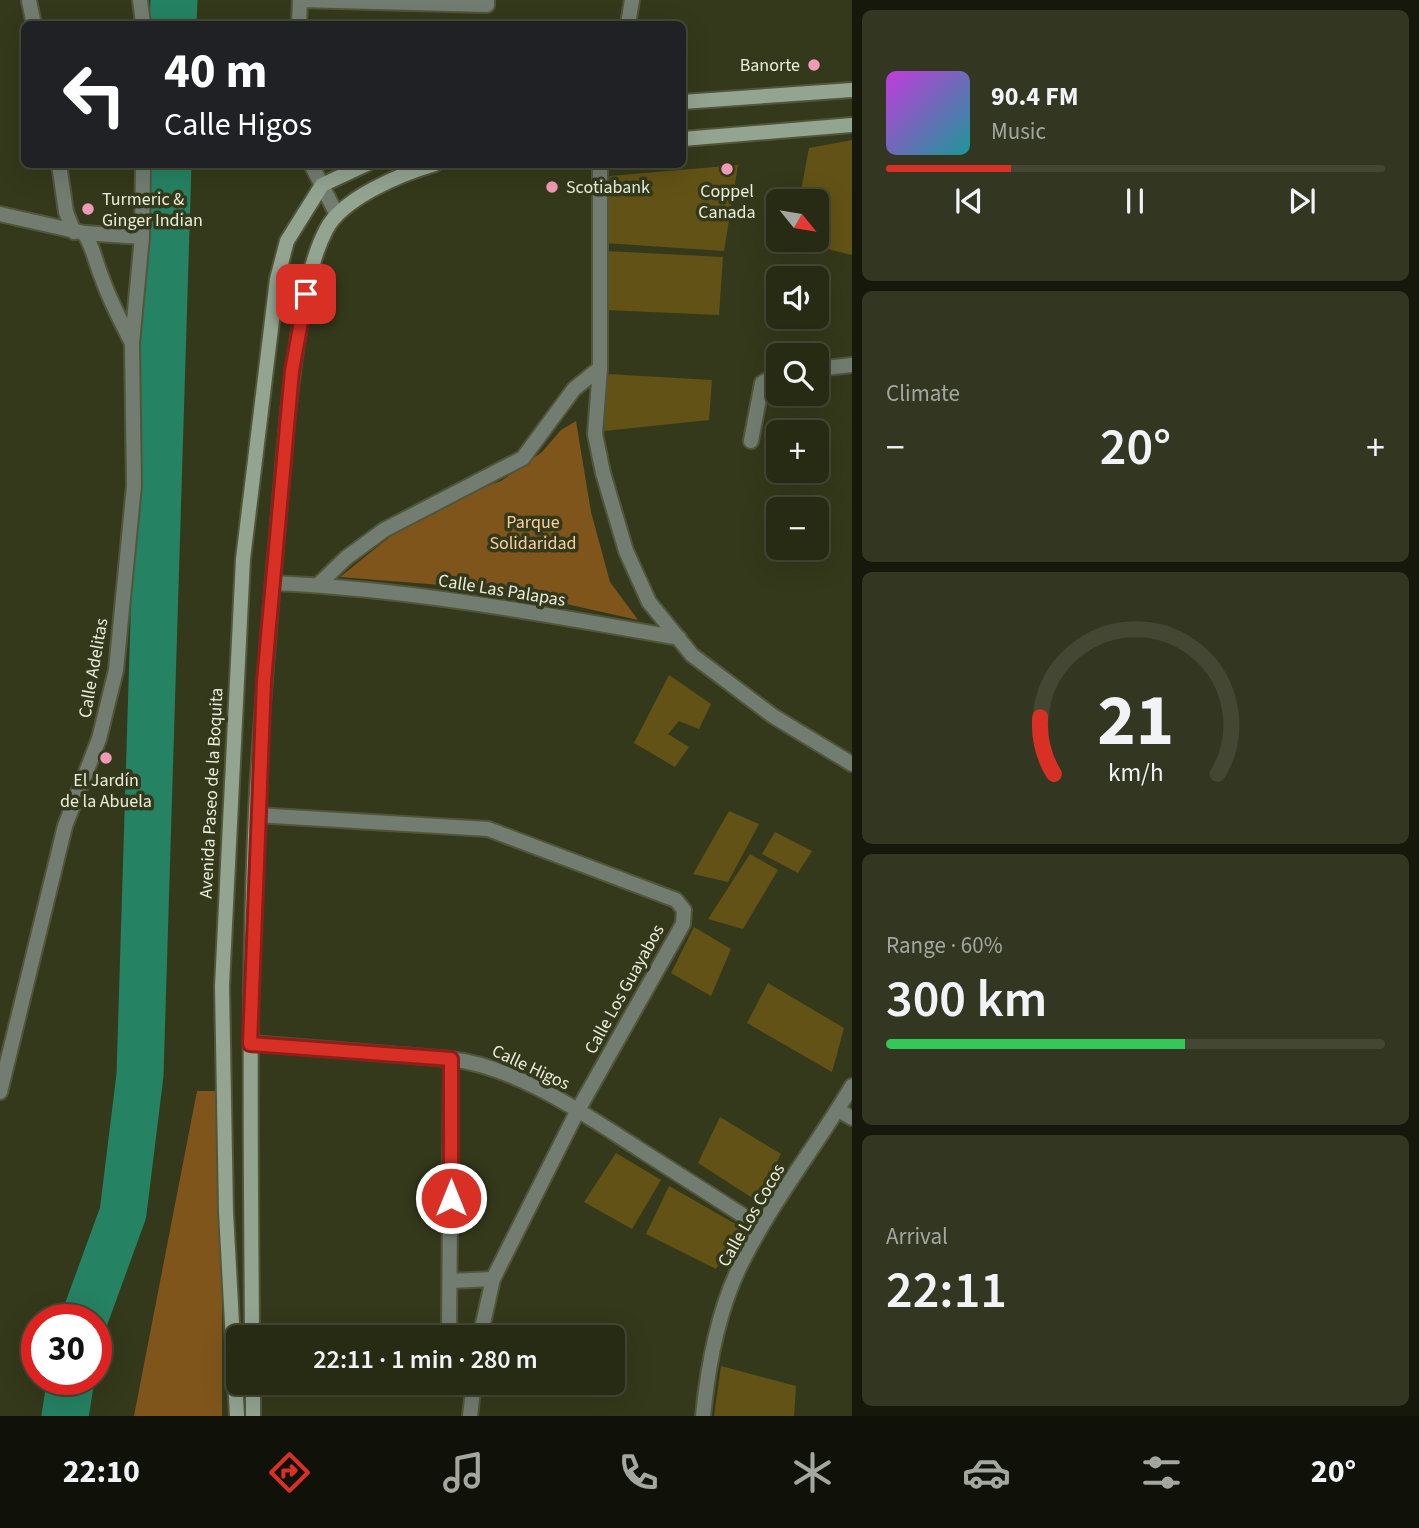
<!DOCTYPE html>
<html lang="en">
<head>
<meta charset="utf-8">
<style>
	:root { --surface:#272b14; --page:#333722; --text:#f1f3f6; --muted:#a4a7a0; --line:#434734; --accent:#d93025 }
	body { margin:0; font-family:"Source Sans 3",sans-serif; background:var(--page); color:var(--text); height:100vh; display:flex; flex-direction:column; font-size:26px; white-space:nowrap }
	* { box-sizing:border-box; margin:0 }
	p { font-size:23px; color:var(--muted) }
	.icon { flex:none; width:38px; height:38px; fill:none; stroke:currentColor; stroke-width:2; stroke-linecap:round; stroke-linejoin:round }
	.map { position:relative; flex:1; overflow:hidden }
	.drawer { display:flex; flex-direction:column; gap:10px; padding:10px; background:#15180b; width:567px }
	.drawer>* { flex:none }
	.hud { position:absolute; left:21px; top:21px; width:665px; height:147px; border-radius:10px; box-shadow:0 7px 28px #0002,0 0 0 2px var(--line); background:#202124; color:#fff; overflow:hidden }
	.needle { width:46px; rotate:120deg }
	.fabs { position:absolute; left:766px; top:189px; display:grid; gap:14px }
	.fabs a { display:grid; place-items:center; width:63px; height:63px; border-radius:10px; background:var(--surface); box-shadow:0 7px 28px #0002,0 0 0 2px var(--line); font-size:35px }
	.speed { position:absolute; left:21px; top:1304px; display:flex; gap:14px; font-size:35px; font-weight:700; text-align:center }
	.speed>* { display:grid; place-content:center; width:91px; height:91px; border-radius:50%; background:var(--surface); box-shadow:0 7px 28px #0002,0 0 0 2px var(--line); line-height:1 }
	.speed .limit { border:10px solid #d22; background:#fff; color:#111 }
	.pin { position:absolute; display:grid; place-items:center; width:60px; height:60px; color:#fff; margin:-30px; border-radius:14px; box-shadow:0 4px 10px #0006 }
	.me { position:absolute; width:77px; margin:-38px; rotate:0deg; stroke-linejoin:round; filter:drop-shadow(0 0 5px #0008) }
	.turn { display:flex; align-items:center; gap:24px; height:147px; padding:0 28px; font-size:32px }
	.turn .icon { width:91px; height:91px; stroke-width:2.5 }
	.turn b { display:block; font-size:49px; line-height:60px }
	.big { font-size:52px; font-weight:600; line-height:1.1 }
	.drawer .tile { flex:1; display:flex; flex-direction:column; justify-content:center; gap:10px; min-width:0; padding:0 24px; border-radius:10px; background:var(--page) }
	.drawer .dial { align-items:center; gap:0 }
	.dial svg { height:182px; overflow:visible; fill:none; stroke:var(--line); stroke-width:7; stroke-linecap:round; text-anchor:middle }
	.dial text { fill:var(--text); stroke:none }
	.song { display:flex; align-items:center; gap:21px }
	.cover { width:84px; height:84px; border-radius:10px; background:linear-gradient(135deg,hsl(290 70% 55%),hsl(180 70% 35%)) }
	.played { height:7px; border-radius:4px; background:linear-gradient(90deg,var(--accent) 25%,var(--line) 25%) }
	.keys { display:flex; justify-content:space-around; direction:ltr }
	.heat { display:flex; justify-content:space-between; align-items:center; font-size:38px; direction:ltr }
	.charge { height:10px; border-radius:5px; background:linear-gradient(90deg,#34c759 60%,var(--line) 0) }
	.trip { position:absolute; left:226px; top:1325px; width:399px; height:70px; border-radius:10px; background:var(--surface); box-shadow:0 7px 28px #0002,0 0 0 2px var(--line); font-weight:600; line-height:70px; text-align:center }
	.tab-bar { display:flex; height:112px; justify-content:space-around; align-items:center; background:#101108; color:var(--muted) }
	.tab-bar .icon { width:49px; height:49px }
	.tab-bar .selected { color:var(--accent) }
	.tab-bar b { font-size:32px; color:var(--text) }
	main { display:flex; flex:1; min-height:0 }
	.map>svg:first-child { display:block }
</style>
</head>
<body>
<main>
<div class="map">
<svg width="852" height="1416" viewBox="0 0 852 1416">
	<rect width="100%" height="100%" fill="#34391b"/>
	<path fill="#7f551c" d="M 576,421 L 591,512 L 610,582 L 638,620 L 504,590 L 340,577 L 402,527 L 464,494 L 501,481 L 542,452 L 561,430 Z
		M 197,1091 L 222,1091 L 222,1416 L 134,1416 Z"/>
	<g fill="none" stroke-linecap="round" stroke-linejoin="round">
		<path stroke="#258262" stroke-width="47" d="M 173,24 L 174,0
			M 84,1320 L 123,1213 L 140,1075 L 168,164
			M 65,1416 L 71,1379"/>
	</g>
	<path fill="#625215" d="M 852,140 L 852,255 L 795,241 L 817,240 L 817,201 L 799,201 L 809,148 Z
		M 738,165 L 724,251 L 604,243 L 610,176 Z
		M 605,251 L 723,257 L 719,315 L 605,310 Z
		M 607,374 L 712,380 L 709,420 L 604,431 Z
		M 669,675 L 711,704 L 699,729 L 679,721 L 668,734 L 689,747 L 675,767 L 634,743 Z
		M 729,811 L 759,824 L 728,882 L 693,874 Z
		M 775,832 L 812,851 L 798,873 L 762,854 Z
		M 750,854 L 778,870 L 743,929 L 708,919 Z
		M 694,927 L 731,949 L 711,996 L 671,973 Z
		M 768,983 L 844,1028 L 832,1072 L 747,1023 Z
		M 720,1117 L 781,1154 L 757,1201 L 698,1163 Z
		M 616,1153 L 661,1180 L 632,1229 L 584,1202 Z
		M 669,1186 L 741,1227 L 716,1269 L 646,1234 Z
		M 721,1366 L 796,1386 L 794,1416 L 714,1416 Z"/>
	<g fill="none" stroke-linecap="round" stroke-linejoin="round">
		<defs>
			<path id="service" d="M 817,369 L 852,365
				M 751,441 L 762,383 L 779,373"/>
			<path id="minor" d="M 300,0 L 487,5 L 487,0
				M 29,1 L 34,24
				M 59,164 L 66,212 L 74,232
				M 0,214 L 84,233 L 142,237
				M 84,233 C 94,248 95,262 102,278 C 110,301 121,322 132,343
				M 273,583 C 410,589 544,614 679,638
				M 318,585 L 346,558 L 384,530 L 523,458 L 574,389 L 600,368
				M 256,815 L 488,829 L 676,900 L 684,910 L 683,924 L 578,1110 L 493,1279 L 480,1337
				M 250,1043 L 451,1059 C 517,1067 584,1114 639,1149 C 680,1175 720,1201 761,1227
				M 838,1110 L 852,1118
				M 450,1281 L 493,1279
				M 449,1337 L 451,1059
				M 470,1416 L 474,1382"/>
			<path id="tertiary" d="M 140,0 L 143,24
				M 299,24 L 300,0
				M 628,24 L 632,0
				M 311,164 L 336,213
				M 600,164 L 600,368 L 595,434 L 603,473 L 626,551 L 649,602 L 692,655 L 773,716 L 852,764
				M 0,1092 L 65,826 L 99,739 L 116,670 L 134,486 L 132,343 L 142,237 L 143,164
				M 703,1416 C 708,1364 718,1309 742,1262 C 773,1200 817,1145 852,1086"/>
			<path id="secondary" d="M 682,102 L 852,90
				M 682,139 L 852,125
				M 252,1337 C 251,1162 248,987 256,812 C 261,712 270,613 279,513 C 285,448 289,384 301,320 C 307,290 311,259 326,230 C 342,198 401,174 435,164
				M 253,1382 L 253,1416
				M 237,1416 L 226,1212 L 222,986 L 243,559 L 277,279 L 287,241 L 322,185 L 367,164"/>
		</defs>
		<use href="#service" stroke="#51563a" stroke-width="18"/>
		<use href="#minor" stroke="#51563a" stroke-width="18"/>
		<use href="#tertiary" stroke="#51563a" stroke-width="18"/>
		<use href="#secondary" stroke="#51563a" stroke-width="18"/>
		<use href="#service" stroke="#727c70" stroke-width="14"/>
		<use href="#minor" stroke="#727c70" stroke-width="14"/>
		<use href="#tertiary" stroke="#727c70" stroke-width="14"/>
		<use href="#secondary" stroke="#93a491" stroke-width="14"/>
	</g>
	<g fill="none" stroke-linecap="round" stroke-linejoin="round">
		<defs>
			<path id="route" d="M 306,294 L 292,371 L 264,681 L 250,1044 L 451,1059 L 451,1198"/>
		</defs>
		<use href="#route" stroke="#8d1f18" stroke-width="18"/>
		<use href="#route" stroke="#d93025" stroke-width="12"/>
	</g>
	<g fill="#f09ab6" stroke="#34391b" stroke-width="2.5">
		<circle cx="814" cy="65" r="7"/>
		<circle cx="727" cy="169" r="7"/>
		<circle cx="552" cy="187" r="7"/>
		<circle cx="88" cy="209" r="7"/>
		<circle cx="106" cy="758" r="7"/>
	</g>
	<g text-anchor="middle" stroke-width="7" stroke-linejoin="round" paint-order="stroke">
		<g font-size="18" fill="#eaeedc" stroke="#34391b" text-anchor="start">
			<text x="800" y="71" text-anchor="end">Banorte</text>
			<text x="566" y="193">Scotiabank</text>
			<text x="727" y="197" text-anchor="middle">Coppel<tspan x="727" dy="21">Canada</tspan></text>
			<text x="102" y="205">Turmeric &amp;<tspan x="102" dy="21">Ginger Indian</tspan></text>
			<text x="106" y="786" text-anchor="middle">El Jardín<tspan x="106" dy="21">de la Abuela</tspan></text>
		</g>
		<g font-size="18" fill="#facfa0" stroke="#34391b">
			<text x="533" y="528">Parque<tspan x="533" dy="21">Solidaridad</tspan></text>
		</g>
		<g font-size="18" fill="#eaeedc" stroke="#34391b">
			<text transform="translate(502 590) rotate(9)" y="6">Calle Las Palapas</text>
			<text transform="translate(93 668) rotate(-80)" y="6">Calle Adelitas</text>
			<text transform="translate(211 793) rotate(-87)" y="6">Avenida Paseo de la Boquita</text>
			<text transform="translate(624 989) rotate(-61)" y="6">Calle Los Guayabos</text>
			<text transform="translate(531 1067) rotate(25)" y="6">Calle Higos</text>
			<text transform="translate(751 1215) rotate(-60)" y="6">Calle Los Cocos</text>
		</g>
	</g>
</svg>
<div class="fabs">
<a><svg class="needle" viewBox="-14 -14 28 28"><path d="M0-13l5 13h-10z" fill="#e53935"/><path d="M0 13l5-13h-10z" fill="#a4a7a0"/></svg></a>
<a><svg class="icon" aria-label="sound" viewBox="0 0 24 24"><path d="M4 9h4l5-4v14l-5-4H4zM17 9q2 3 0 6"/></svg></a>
<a><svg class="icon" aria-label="search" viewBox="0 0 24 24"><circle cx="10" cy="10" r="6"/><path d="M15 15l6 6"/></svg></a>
<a>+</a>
<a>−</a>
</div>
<div class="speed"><div class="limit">30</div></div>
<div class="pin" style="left:306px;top:294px;background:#d93025"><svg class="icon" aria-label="arrive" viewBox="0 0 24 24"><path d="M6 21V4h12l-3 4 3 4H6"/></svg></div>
<svg class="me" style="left:451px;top:1198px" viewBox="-20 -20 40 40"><circle r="17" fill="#d93025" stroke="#fff" stroke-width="3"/><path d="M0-11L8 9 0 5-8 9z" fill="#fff"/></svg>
<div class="trip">22:11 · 1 min · 280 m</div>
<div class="hud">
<div class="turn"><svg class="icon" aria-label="left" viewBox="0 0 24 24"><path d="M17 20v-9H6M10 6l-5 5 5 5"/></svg><div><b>40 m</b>Calle Higos</div></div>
</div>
</div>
<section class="drawer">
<div class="tile">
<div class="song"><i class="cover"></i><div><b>90.4 FM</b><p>Music</p></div></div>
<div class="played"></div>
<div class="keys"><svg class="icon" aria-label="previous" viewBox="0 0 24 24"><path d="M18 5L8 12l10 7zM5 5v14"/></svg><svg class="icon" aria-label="pause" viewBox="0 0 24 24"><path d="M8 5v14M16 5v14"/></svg><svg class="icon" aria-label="next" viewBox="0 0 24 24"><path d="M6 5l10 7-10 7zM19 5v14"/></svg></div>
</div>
<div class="tile"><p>Climate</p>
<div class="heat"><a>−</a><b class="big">20°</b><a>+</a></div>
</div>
<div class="tile dial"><svg viewBox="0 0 100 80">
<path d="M14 69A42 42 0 1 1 86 69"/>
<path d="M14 69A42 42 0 0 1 8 44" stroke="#d93025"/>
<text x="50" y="56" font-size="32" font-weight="700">21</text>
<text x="50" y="72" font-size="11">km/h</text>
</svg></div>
<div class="tile"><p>Range · 60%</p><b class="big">300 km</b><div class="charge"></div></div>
<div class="tile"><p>Arrival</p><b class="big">22:11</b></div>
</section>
</main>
<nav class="tab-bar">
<b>22:10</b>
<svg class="icon selected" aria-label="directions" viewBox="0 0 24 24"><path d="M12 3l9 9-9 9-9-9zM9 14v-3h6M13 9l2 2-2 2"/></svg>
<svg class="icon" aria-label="music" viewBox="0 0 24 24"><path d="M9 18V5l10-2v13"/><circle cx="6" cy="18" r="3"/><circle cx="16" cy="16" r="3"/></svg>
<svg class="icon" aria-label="phone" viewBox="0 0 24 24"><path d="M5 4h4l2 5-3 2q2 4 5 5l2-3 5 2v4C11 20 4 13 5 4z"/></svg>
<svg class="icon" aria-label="climate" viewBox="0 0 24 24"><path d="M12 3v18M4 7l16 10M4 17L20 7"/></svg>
<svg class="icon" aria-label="car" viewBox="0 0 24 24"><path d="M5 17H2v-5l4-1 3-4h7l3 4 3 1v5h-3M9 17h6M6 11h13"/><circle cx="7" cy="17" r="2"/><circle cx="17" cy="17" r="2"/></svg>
<svg class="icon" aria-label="filters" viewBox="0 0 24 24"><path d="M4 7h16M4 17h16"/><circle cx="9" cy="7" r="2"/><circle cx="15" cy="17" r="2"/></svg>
<b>20°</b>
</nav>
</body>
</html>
